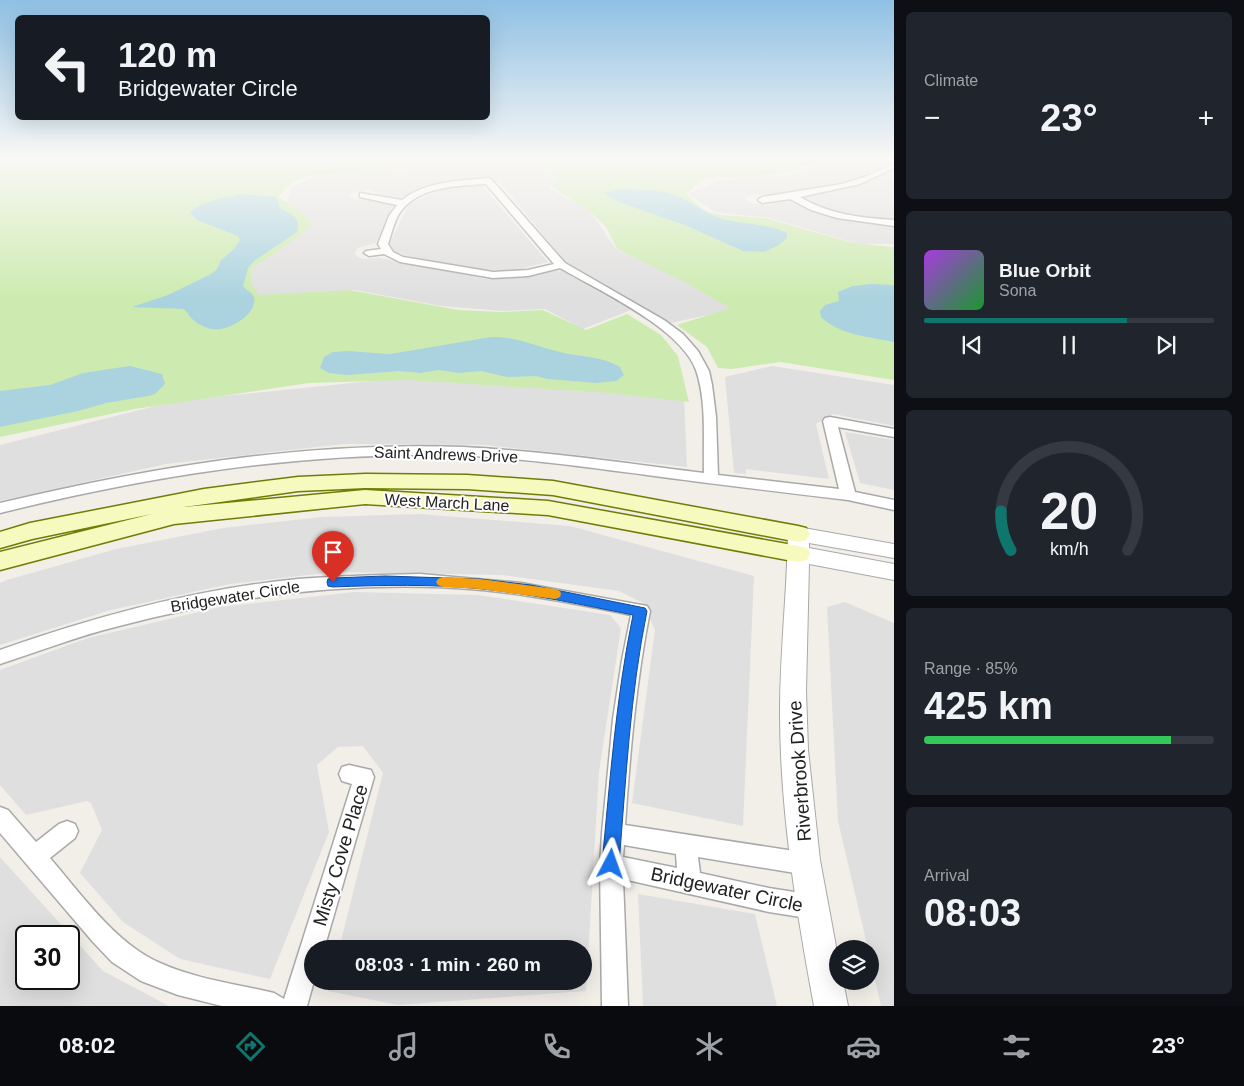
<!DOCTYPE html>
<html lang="en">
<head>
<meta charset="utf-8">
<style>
	:root { --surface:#171b24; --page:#20242c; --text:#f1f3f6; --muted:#9ea1a6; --line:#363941; --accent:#0f766e }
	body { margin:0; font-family:Arial,sans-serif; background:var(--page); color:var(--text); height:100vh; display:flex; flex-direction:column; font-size:19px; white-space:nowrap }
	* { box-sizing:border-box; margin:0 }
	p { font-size:16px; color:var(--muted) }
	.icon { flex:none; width:28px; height:28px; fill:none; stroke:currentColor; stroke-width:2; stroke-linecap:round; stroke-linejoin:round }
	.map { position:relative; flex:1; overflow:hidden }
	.drawer { display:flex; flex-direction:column; gap:12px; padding:12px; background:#0d0f14; width:350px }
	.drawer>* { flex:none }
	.banner { position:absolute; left:15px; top:15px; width:475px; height:105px; border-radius:8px; box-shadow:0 5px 20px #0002; background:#171b24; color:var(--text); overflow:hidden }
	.fabs { position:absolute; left:829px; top:940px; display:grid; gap:10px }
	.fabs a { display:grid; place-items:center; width:50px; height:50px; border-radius:50%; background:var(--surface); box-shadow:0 5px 20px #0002; font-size:25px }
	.speed { position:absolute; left:15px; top:925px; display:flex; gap:10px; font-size:25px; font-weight:700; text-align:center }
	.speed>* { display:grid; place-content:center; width:65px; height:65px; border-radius:50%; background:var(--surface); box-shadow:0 5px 20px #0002; line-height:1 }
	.speed .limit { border:2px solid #111; border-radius:8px; background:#fff; color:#111 }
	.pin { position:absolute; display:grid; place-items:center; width:42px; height:42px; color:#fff; margin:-51px -21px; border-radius:50% 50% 50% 0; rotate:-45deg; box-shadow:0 0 5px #0007 }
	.pin .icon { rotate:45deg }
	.me { position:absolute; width:55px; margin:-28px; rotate:4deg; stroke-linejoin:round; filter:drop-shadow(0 0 4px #0008) }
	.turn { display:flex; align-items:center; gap:18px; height:105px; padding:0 20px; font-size:22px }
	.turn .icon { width:65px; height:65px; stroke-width:2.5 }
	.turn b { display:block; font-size:35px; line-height:42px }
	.big { font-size:38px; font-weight:800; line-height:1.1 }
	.drawer .widget { flex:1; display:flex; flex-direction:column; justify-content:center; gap:8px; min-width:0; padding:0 18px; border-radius:8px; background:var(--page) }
	.drawer .dial { align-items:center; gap:0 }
	.dial svg { height:130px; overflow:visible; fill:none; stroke:var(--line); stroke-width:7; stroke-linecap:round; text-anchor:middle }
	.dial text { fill:var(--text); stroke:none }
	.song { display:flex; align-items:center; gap:15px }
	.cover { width:60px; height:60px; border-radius:8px; background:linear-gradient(135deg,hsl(280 70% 55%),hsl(130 70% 35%)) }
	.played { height:5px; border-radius:2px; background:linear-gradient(90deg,var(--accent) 70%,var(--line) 70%) }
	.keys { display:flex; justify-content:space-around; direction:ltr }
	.heat { display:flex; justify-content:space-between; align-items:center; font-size:28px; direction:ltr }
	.charge { height:8px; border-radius:4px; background:linear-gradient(90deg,#34c759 85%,var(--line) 0) }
	.trip { position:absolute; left:304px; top:940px; width:288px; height:50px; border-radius:25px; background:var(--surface); box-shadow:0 5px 20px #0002; font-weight:800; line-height:50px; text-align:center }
	.menu { display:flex; height:80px; justify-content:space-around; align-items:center; background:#090b0e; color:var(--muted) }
	.menu .icon { width:35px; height:35px }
	.menu .on { color:var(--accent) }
	.menu b { font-size:22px; color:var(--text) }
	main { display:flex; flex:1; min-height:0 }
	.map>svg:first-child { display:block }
</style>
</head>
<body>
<main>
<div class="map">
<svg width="894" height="1006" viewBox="0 0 894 1006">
	<rect width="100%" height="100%" fill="#f2efe9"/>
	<path fill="#e0dfdf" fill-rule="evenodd" d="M 833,158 L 894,159 L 873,172 L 845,183 L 801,192 L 773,195 L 753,194 L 745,198 L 748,202 L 761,205 L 770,205 L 782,200 L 793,201 L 826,215 L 871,224 L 894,225 L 894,244 L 858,244 L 769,218 L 715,212 L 688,194 L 718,181 L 795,174 Z
		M 529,159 L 556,177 L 549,188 L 589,210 L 616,249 L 689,283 L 735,309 L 671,323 L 566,262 L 500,183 L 491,180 L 480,179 L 432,186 L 399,198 L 383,195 L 369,190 L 353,192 L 349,196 L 354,199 L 378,200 L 393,204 L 376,243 L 358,248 L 354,254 L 362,259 L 380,258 L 486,279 L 510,279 L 554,270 L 562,271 L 631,310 L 583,329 L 545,309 L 502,311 L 441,306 L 355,290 L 260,296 L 240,279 L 287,203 L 292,187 L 317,176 Z
		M 894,168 L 894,219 L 867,218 L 826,209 L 806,201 L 804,197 L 869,182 Z
		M 481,185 L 548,262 L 511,271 L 466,268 L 408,256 L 394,251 L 390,243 L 409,204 L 439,191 Z
		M 772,366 L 894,385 L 894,426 L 833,414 L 816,424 L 829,479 L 746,469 L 746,474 L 734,473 L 725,377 Z
		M 401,378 L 684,396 L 687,467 L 485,445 L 344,444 L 166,464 L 0,501 L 0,445 L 175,401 Z
		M 845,432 L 894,440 L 894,490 L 860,483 Z
		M 420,514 L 570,526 L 754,576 L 743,826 L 632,803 L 655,630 L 643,603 L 619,591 L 502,575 L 334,572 L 230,584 L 111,610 L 0,645 L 0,583 L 7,580 L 116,549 L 223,528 L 322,517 Z
		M 355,592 L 478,595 L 610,615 L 621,628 L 599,772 L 586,991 L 398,1005 L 328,991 L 331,981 L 582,981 L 582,949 L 339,949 L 383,773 L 363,746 L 338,747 L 317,765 L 329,832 L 270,979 L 180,959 L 123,922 L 80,873 L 102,830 L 91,803 L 87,801 L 26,815 L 0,785 L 0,670 L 88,638 L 220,607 Z
		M 845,602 L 894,623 L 894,1006 L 881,1006 L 870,958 L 870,949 L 868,949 L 838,821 L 827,607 Z
		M 0,857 L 103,971 L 169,1006 L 0,1006 ZM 26,936 L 69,936 L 69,979 L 26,979 Z
		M 638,894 L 755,914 L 777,1006 L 643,1006 Z"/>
	<path fill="#cdebb0" d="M 0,158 L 531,158 L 309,176 L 291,183 L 278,197 L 299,210 L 312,224 L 296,239 L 251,269 L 251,283 L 259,295 L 350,290 L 458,310 L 502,312 L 543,310 L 586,330 L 627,314 L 661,335 L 678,356 L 689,402 L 609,393 L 409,380 L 309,383 L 135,409 L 0,437 Z
		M 534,158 L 833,158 L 783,173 L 743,178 L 715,177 L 702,180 L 686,194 L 705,211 L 722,215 L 765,218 L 853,243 L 894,247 L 894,380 L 780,362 L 732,369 L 718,368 L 707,347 L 677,325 L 730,308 L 690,285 L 617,249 L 606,227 L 588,210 L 552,187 L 556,177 Z"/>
	<path fill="#aad3df" d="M 620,189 C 638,190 660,189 678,196 C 693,203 706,214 723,219 C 745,225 766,223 787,233 L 787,238 L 779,245 L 764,252 L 743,251 L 685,225 L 619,202 L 603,193 Z
		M 242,194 L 276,197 L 280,208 L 294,216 L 298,222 L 297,232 L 254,261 L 248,268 L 243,286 C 246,290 252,292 254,297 C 258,315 227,332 212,329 C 205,328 196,323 191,318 C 188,314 187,311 183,309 L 132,307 L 168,295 L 211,274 L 217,269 L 221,260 L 234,249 L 240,240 L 238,236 L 197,220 L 190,213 C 196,203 230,196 242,194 Z
		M 871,284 L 894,285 L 894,342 C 870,337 839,335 821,317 L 820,311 L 825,305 L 839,301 L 838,292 L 853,286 Z
		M 491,337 C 516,336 537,347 560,352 C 581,357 602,356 620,367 L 624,375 L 616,381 L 596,383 L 548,379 L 536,376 L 507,377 L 481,371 L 458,373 L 439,370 L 420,373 L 400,371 L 347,375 L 329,373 L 320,368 L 324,357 L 333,352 L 348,351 L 390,354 Z
		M 130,366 L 162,374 L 165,384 L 155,394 L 148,396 L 106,403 L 78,411 L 0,427 L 0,391 L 50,385 L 83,373 Z"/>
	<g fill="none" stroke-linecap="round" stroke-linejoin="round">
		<defs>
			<path id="minor" d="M 894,163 L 894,168 L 860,184 L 800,197 C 828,214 861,218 894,220 L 894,226 L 837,218 L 811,210 L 790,199 L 762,203 L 758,200 L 762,197 L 842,184 L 867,176 Z
				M 488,178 L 491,179 L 565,263 L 664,320 L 683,334 L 698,351 L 709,371 L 712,385 L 716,417 L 718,475 L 839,489 L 823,421 L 825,418 L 830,417 L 894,429 L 894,437 L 838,427 L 855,492 L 894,500 L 894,510 L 848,500 C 781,492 714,484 647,475 C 579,466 511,456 442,455 C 292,453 145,477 0,513 L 0,503 C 152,467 306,441 463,447 C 544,451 624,463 704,473 C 703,440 707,402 696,370 C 681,328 598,290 560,268 L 528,276 L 493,278 L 400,262 L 384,254 L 369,256 L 364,253 L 366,251 L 381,249 L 378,244 L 389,216 L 397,205 L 360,197 L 360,193 L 402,200 C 425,181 460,181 488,178 ZM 486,184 L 554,264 L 528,270 L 493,272 L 403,257 L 393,252 L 388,244 C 392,233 394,220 401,211 C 420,186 458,186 486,184 Z
				M 420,574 L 521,583 L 647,606 L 650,611 C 636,682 630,753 625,825 L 807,853 L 815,856 L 818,864 L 815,872 L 807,875 L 698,857 L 700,873 L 769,888 L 813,895 L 821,899 L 825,907 L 821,915 L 813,919 L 769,912 L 623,879 L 628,1006 L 602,1006 L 600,865 L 602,833 L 613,719 L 622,660 L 631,615 C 582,605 532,595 482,590 C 360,579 237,595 119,626 C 78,636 40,651 0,664 L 0,650 C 97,616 196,589 298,579 C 339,576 379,575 420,574 ZM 624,845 L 676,854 L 677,868 L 623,857 Z
				M 349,765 L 371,770 L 374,777 L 324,949 L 312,949 L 314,981 L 307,1006 L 222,1006 L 178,995 L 141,981 L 112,962 L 93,942 L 0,833 L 0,807 L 8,810 L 36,842 L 59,824 L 67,821 L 75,824 L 78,831 L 75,838 L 50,858 C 81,894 116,944 160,963 C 195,979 237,984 274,993 L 284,999 L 352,784 L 342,781 L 339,774 L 342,767 Z"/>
			<path id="tertiary" d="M 798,527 L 894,544 L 894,558 L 809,543 L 809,548 L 894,564 L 894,580 L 809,564 L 806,691 L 808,750 L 820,860 L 838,957 L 838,981 L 843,981 L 848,1006 L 814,1006 C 796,909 780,811 780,712 C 780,653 787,593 788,534 L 791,529 Z"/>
			<path id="secondary" d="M 365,474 L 467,475 L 553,481 L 798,526 L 806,528 L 810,534 L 806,540 L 798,542 L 553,495 L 467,489 L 365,488 L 298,491 L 184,507 L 365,490 L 548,501 L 798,546 L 807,548 L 810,554 L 807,560 L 798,562 L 548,515 L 365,504 L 174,524 L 0,570 L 0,552 L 152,514 L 32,539 L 0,548 L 0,532 L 30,523 L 204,489 L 298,477 Z"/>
		</defs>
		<use href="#minor" stroke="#a9a9a9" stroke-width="3"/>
		<use href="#tertiary" stroke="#a9a9a9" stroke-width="2"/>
		<use href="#secondary" stroke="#707d05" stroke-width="3"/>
		<use href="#minor" fill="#fff" fill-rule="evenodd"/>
		<use href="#tertiary" fill="#fff" fill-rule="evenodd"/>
		<use href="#secondary" fill="#f7fabf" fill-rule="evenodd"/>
	</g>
	<linearGradient id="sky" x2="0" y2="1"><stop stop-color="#8fc0e4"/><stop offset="0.53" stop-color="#f9f8f5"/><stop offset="1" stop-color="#f9f8f5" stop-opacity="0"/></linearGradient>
	<rect width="894" height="299" fill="url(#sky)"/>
	<path fill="#1a73e8" stroke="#114b97" d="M 385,576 L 480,579 L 531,585 L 645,608 L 647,611 C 630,695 626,779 619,864 L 617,870 L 611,873 L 605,870 L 602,864 C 610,781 616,697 633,615 C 583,605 533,594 482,589 C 433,584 382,585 333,587 L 328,586 L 327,582 L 328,579 L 333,578 Z"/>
	<path fill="#f59e0b" d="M 443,577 L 480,579 L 555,589 L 560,591 L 561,594 L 560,597 L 555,599 L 480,589 L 443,587 L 438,585 L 436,582 L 438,579 Z"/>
	<g text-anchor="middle" stroke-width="4" stroke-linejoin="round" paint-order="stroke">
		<g font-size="16" fill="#222" stroke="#fff">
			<text transform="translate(446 454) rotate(2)" y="6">Saint Andrews Drive</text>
			<text transform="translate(447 502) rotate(3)" y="6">West March Lane</text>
			<text transform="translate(235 596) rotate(-9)" y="6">Bridgewater Circle</text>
		</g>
		<g font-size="19" fill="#222" stroke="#fff">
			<text transform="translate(799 771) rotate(-94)" y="7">Riverbrook Drive</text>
			<text transform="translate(340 855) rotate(-73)" y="7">Misty Cove Place</text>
			<text transform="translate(727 889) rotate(12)" y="7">Bridgewater Circle</text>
		</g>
	</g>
</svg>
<div class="fabs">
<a><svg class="icon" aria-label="layers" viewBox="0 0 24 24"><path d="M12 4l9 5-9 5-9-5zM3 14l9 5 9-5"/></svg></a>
</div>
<div class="speed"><div class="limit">30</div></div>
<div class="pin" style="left:333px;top:582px;background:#d93025"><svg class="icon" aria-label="arrive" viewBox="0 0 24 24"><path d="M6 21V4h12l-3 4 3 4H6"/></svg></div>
<svg class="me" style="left:611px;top:864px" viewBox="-20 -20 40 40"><path d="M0-17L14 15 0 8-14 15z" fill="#1a73e8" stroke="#fff" stroke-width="4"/></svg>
<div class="trip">08:03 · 1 min · 260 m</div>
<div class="banner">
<div class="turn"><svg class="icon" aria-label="left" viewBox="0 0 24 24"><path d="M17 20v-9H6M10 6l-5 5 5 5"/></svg><div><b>120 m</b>Bridgewater Circle</div></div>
</div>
</div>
<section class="drawer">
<div class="widget"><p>Climate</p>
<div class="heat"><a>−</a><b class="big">23°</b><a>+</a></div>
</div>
<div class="widget">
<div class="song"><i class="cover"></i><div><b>Blue Orbit</b><p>Sona</p></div></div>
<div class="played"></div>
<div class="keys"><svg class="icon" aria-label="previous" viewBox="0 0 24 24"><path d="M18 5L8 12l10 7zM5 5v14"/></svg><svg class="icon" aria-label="pause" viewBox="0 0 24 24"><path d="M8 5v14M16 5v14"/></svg><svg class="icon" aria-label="next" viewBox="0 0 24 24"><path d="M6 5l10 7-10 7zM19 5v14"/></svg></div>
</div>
<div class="widget dial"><svg viewBox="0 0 100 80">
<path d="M14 69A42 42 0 1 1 86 69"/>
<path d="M14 69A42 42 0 0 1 8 45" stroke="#0f766e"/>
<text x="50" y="56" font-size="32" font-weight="700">20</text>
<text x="50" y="72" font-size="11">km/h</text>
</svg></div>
<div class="widget"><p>Range · 85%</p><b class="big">425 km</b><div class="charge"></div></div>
<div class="widget"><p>Arrival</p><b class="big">08:03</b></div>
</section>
</main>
<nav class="menu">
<b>08:02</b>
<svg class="icon on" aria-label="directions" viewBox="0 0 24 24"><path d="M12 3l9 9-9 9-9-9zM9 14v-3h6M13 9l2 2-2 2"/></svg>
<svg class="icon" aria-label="music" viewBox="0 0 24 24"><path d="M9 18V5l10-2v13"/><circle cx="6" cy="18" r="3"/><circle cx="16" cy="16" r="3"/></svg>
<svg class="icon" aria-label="phone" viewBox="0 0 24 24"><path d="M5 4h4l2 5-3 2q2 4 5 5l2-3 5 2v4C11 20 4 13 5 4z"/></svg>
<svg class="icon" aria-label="climate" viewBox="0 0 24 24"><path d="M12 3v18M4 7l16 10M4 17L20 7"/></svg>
<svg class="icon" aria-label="car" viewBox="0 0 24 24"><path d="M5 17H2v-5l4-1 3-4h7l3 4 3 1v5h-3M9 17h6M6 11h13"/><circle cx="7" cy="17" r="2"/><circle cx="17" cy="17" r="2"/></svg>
<svg class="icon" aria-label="filters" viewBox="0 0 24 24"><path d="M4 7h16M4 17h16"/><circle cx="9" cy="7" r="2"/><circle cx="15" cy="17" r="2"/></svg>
<b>23°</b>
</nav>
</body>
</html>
